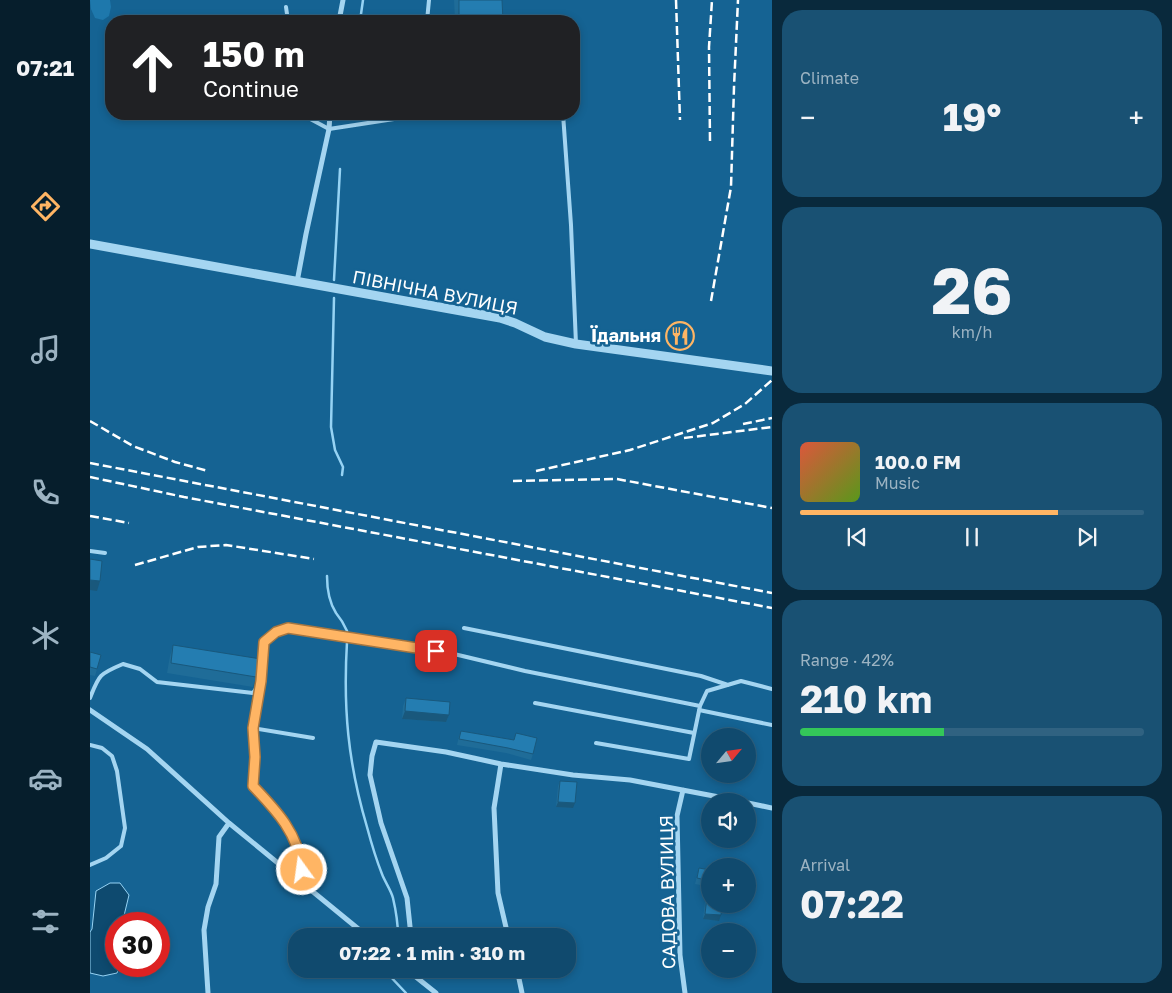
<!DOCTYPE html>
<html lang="en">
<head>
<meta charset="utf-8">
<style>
	:root { --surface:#104a6e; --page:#195173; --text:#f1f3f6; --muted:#9cb3c2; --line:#306281; --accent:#ffb564 }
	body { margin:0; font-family:"Golos Text",sans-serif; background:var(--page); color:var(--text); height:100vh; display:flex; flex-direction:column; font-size:19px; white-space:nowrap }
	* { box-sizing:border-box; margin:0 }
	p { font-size:16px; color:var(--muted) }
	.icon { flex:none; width:28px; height:28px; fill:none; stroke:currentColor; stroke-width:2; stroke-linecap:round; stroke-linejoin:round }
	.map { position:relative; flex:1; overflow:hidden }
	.details { display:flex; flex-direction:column; gap:10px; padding:10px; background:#09293c; width:400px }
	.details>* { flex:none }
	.hud { position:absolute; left:15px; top:15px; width:475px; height:105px; border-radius:20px; box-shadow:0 2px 8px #0003,0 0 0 1px var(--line); background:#202124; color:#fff; overflow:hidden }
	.needle { width:32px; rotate:61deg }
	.controls { position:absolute; left:611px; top:728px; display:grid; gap:10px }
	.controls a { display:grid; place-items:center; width:55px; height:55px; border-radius:50%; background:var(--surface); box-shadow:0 2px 8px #0003,0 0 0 1px var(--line); font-size:25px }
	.speed { position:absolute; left:15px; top:912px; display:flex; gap:10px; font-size:25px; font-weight:700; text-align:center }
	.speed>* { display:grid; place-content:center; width:65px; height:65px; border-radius:50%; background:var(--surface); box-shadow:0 2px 8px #0003,0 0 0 1px var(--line); line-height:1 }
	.speed .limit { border:8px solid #d22; background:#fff; color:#111 }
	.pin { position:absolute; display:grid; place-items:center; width:42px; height:42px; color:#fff; margin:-21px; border-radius:10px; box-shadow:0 2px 8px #0006 }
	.me { position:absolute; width:55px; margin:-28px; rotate:346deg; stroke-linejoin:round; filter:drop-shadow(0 0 4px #0008) }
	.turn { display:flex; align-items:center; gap:18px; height:105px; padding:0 15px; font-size:22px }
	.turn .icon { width:65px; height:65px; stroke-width:2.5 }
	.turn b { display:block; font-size:35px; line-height:42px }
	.big { font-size:38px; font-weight:700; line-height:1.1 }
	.details .card { flex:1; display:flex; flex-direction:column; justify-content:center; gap:8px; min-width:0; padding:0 18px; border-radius:20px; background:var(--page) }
	.details .dial { align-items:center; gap:0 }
	.dial b { font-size:65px; line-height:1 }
	.song { display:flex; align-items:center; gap:15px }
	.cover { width:60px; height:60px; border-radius:8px; background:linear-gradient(135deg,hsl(10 70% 55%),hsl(90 70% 35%)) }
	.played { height:5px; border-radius:2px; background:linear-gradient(90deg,var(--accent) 75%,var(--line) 75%) }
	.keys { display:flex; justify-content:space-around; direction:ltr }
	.heat { display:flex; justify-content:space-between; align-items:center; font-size:28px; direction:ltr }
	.charge { height:8px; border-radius:4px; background:linear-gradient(90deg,#34c759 42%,var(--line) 0) }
	.trip { position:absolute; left:198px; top:928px; width:288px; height:50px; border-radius:20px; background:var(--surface); box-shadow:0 2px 8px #0003,0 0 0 1px var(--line); font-weight:700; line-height:50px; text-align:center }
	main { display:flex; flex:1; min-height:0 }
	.tabs { display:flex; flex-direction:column; width:90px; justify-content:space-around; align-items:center; background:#061e2c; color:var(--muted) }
	.tabs .icon { width:35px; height:35px }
	.tabs .on { color:var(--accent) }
	.tabs b { font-size:22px; color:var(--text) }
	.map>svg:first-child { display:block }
</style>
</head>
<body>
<main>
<nav class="tabs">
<b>07:21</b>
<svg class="icon on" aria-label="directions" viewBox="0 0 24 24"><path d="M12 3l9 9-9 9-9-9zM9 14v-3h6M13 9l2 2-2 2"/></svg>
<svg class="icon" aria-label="music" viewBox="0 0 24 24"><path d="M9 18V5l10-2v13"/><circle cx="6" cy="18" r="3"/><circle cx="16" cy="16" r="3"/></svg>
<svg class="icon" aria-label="phone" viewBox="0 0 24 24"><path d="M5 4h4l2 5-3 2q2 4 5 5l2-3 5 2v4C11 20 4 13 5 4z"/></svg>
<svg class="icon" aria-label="climate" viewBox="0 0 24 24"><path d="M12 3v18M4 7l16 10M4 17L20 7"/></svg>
<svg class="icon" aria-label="car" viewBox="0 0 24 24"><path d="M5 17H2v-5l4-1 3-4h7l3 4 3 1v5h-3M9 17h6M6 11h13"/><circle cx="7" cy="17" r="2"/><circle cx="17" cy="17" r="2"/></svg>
<svg class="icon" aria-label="filters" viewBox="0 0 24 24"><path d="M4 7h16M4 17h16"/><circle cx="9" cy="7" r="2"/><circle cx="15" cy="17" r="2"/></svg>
</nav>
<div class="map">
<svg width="682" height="993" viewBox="0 0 682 993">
	<rect width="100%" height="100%" fill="#156393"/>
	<path fill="#1e78ac" d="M 0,0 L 20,0 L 21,7 L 19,16 L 13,20 L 5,18 L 1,9 Z"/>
	<path fill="#0e4a6f" stroke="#96d3f4" d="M 20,883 L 30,883 L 39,895 L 32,924 L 26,924 L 26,966 L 30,966 L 27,973 L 13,976 L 0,973 L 0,932 L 2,929 L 6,891 Z"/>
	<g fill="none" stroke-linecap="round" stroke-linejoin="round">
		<path stroke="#96d3f4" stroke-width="2.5" d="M 270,21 L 273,0
			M 244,280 L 250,169
			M 244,298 L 241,427 L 245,450 L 253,467 L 252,475
			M 237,576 C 237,589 239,602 246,613 C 251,619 254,624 257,631
			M 257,642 C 253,708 258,763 277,827 C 281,842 286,859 292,874 C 295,882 301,890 303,898 C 306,911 308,924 308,936
			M 300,969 L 298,974 L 316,993"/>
		<path stroke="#a4d5f1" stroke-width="4" d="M 196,7 L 198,21
			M 337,21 L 339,0
			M 211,114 L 239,129 L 317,117 L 318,114
			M 473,114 L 481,225 L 486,344
			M 0,551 L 15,553
			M 374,628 L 611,676 L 638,685
			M 0,698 C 9,675 9,674 33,664 L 50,669 L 67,682 L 163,693 L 171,681 L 174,642 L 186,632 L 198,628 L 310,644 L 364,654 L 435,671 L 610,706 L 617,691 L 651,681 L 682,689
			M 445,703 L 604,733
			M 609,710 L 682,725
			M 163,728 L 223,738
			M 506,743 L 599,759 L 610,706
			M 0,745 L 12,748 L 22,756 L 27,771 L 35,828 L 31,846 L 16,858 L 0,865"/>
		<path stroke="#a4d5f1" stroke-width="5" d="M 249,21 L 253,0
			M 207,282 L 216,234 L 239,129 L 240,114
			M 171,681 L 163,728 L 165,757 L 163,785 L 192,816 L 211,856 L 214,884
			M 0,710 L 57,749 L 139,823 L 277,936
			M 411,764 L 404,808 L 408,893 L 418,936
			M 593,790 L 587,816 L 590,955 L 595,993
			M 658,803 L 682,808
			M 321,936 L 317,898 L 291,823 L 280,775 L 282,756 L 286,742 L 356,752 L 411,764 L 483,775 L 540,780 L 650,801
			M 316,969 L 346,993
			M 427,969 L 432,993
			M 118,993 L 114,930 L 118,907 L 126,884 L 129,837 L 139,823"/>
		<path stroke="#a4d5f1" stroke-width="9" d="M 0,244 L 410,318 L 425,323 L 455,337 L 486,344 L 682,371"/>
		<path stroke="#fff" stroke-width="2.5" stroke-dasharray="9 4" stroke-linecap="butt" d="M 586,0 L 590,120
			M 620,141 L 619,47 L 622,0
			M 621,301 L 641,187 L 644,87 L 648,0
			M 0,421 L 43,446 L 85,462 L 118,471
			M 653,424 L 682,418
			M 594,438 L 682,427
			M 0,463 L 682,593
			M 446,471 L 540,450 L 623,423 L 655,404 L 682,380
			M 0,477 L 94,497 L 682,608
			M 423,481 L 527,479 L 682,508
			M 0,516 L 39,523
			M 45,565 L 108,547 L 136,545 L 224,559"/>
	</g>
	<path fill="#1f6c98" d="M 364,0 L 412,0 L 413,21 L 365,21 Z
		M 83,645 L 168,673 L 165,684 L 163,687 L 77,673 L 80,656 Z
		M 0,652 L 7,669 L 5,676 L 0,675 Z
		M 316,698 L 359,715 L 356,722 L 312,719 L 313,706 Z
		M 371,731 L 424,740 L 426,733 L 443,754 L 441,760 L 416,753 L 367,745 L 369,736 Z
		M 470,781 L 483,808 L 466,807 L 468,786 Z
		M 609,868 L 620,870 L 620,887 L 605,884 Z
		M 617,897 L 629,921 L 613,919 L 615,902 Z"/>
	<path fill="#19587c" d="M 0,580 L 10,581 L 7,591 L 0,590 Z
		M 168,673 L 165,684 L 163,687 L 166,677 Z
		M 315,711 L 359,715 L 356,722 L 312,719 Z
		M 468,802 L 485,803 L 483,808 L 466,807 Z
		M 615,914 L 631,915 L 629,921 L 613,919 Z"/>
	<path fill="#247db1" stroke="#19587c" d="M 369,0 L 412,0 L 413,21 L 369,21 Z
		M 0,559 L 12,561 L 10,581 L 0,580 Z
		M 83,645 L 171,659 L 168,673 L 166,677 L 81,663 Z
		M 0,652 L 11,655 L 7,669 L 0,667 Z
		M 316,698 L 360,702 L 359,715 L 315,711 Z
		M 371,731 L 424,740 L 426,733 L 447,738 L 443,754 L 418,748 L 369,739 Z
		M 470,781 L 487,782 L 485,803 L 468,802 Z
		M 609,868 L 620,870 L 620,881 L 607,878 Z
		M 617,897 L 620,897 L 620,904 L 632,904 L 631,915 L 615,914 Z"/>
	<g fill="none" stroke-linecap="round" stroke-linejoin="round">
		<defs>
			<path id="route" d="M 212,870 C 209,834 186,810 163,786 L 165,757 L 163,728 L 171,681 L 174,642 L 186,632 L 198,628 L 346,651"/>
		</defs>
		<use href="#route" stroke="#a67641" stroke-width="12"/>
		<use href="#route" stroke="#ffb564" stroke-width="9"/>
	</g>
	<defs>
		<symbol id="restaurant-ring" viewBox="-11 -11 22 22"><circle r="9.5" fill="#156393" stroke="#ffb564" stroke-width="1.5"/><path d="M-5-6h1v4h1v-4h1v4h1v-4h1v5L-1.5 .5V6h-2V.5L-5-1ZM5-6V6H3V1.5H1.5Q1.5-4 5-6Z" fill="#ffb564"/></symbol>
	</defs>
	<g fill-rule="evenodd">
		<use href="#restaurant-ring" x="574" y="320" width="32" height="32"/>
	</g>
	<g text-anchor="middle" stroke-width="5" stroke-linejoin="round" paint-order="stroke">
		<g font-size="18" fill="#fff" stroke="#156393">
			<text transform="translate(345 293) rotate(11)" y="6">ПІВНІЧНА ВУЛИЦЯ</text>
			<text transform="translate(578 892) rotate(-91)" y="6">САДОВА ВУЛИЦЯ</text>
		</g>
		<g font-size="18" font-weight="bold" fill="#fff" stroke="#156393" text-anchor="end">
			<text x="571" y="342">Їдальня</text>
		</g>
	</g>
</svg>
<div class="controls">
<a><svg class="needle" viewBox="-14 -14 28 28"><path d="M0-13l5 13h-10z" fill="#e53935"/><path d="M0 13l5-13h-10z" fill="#9cb3c2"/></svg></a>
<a><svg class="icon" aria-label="sound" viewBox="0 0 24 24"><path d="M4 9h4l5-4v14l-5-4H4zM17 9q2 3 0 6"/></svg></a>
<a>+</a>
<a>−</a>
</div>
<div class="speed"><div class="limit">30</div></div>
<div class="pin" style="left:346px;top:651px;background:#d93025"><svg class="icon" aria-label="arrive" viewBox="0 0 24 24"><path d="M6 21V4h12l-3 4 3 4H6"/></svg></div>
<svg class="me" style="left:212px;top:870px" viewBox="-20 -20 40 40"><circle r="17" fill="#ffb564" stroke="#fff" stroke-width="3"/><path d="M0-11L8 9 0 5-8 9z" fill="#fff"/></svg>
<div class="trip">07:22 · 1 min · 310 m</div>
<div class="hud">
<div class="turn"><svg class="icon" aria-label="ahead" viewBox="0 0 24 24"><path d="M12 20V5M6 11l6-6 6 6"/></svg><div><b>150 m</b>Continue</div></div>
</div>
</div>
<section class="details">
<div class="card"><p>Climate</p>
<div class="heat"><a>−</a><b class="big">19°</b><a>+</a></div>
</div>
<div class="card dial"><b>26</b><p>km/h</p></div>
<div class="card">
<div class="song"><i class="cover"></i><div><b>100.0 FM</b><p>Music</p></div></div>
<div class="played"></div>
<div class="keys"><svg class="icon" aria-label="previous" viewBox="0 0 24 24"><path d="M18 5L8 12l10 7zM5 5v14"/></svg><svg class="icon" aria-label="pause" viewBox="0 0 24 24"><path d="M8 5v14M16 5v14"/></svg><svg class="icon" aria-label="next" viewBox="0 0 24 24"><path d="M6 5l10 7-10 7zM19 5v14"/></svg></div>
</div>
<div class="card"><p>Range · 42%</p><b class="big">210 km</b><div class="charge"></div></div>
<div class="card"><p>Arrival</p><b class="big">07:22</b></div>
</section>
</main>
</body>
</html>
